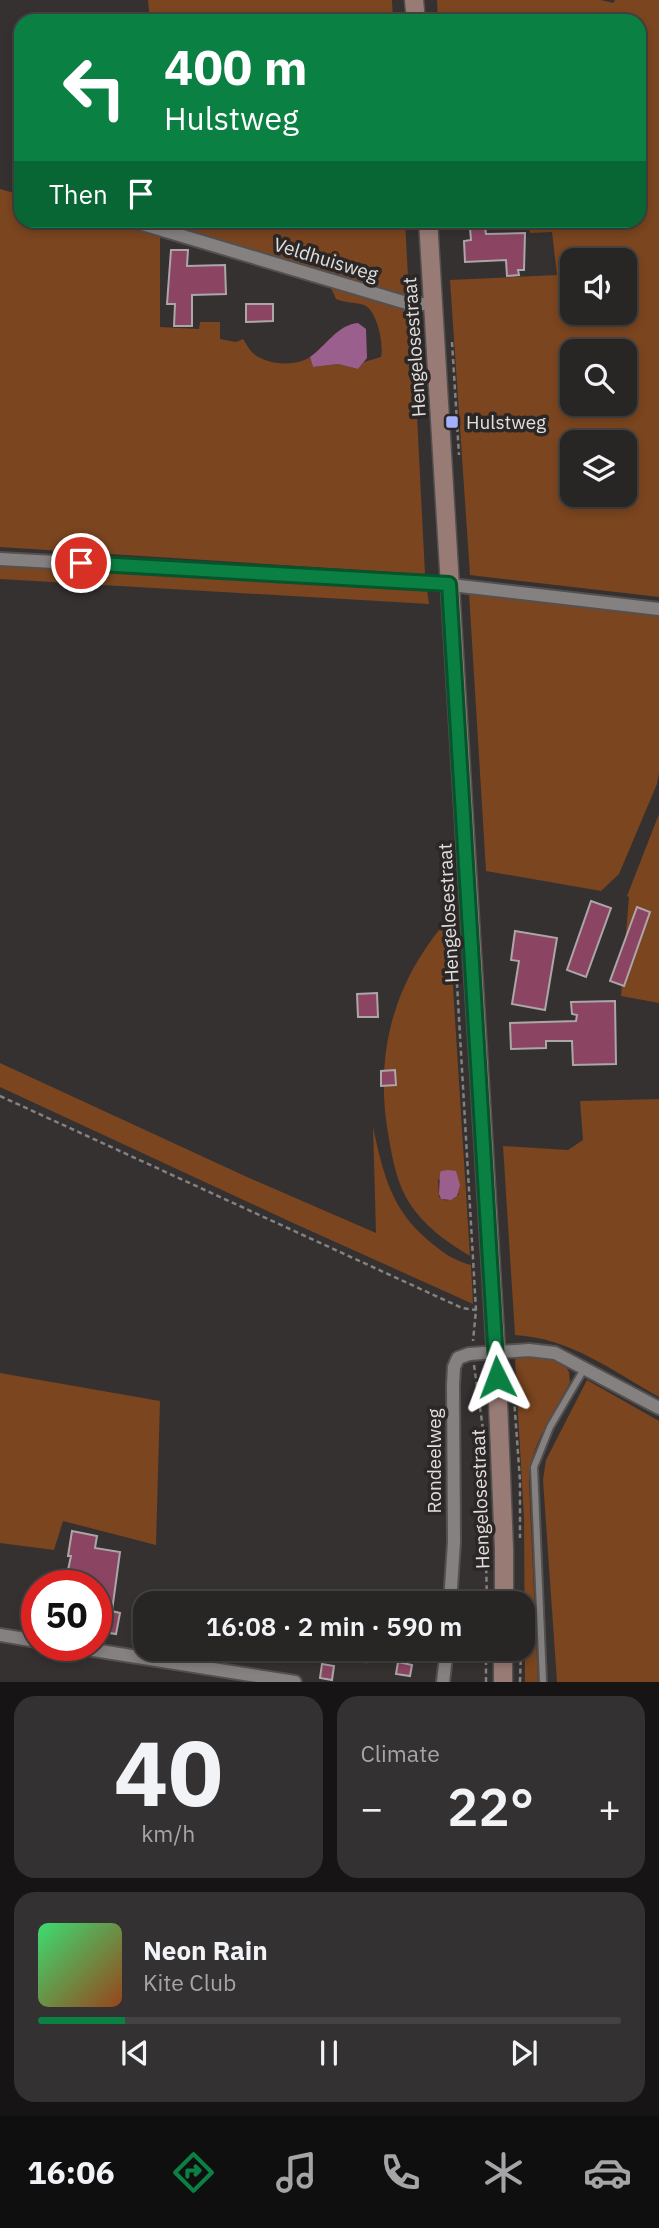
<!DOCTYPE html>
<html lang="en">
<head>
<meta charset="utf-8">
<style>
	:root { --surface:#282525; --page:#343132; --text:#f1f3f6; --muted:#a5a5a7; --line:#444242; --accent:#0b8043 }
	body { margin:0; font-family:"IBM Plex Sans",sans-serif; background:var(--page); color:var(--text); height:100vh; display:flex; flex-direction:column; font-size:26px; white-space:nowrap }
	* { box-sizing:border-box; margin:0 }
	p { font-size:23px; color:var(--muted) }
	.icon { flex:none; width:38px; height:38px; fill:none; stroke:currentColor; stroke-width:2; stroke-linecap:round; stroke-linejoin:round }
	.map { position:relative; height:1682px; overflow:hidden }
	.sheet { display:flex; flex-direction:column; gap:14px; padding:14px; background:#161414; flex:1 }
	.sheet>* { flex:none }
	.hud { position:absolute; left:14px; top:14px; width:632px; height:214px; border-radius:21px; box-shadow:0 4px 10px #0003,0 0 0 2px var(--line); background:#0b8043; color:#fff; overflow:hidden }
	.buttons { position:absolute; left:560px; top:248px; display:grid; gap:14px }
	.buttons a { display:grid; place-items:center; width:77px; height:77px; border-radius:14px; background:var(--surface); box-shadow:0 4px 10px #0003,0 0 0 2px var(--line); font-size:35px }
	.speed { position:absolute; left:21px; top:1570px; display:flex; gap:14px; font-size:35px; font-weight:700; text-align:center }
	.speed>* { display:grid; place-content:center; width:91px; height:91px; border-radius:50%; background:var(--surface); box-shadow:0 4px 10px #0003,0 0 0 2px var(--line); line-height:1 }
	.speed .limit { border:10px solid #d22; background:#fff; color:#111 }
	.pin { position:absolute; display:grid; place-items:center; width:60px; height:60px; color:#fff; margin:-30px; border:4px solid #fff; border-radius:50%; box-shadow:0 2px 7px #0007 }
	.me { position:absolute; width:77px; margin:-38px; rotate:357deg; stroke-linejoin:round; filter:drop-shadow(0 0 5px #0008) }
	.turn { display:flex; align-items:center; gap:24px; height:147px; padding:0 35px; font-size:32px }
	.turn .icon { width:91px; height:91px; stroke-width:2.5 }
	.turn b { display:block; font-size:49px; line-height:60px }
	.then { display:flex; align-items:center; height:66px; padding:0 35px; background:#0003; gap:14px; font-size:26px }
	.big { font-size:52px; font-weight:600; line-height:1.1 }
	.sheet .card { flex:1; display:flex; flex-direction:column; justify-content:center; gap:10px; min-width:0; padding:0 24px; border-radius:21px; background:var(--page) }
	.sheet .dial { align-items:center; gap:0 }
	.dial b { font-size:91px; line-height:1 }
	.song { display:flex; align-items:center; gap:21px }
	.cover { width:84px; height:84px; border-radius:10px; background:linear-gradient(135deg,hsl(140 70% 55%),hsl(20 70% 35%)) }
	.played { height:7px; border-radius:4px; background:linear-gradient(90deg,var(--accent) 15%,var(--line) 15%) }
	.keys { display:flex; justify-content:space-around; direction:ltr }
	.heat { display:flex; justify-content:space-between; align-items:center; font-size:38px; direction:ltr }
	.sheet .tiles { flex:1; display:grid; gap:14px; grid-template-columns:1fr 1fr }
	.card:last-child { grid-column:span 2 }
	.trip { position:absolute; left:133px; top:1591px; width:402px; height:70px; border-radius:21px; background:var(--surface); box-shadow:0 4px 10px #0003,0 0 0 2px var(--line); font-weight:600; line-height:70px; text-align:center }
	.dock { display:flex; height:112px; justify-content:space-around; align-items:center; background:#100f0f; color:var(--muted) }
	.dock .icon { width:49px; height:49px }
	.dock .current { color:var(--accent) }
	.dock b { font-size:32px; color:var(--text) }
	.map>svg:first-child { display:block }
</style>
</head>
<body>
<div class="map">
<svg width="659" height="1682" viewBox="0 0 659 1682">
	<rect width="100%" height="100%" fill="#353131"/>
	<path fill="#7a451f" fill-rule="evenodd" d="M 148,0 L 392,0 L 393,21 L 150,21 Z
		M 437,0 L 601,0 L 613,3 L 615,0 L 659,0 L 659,597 L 470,575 L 450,280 L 557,275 L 552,232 L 530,233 L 529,221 L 639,220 L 639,21 L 438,21 ZM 572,261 L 625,261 L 625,313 L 572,313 ZM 572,352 L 625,352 L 625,404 L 572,404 ZM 572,443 L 625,443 L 625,495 L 572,495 Z
		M 0,189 L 21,195 L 21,220 L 105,221 L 160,237 L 160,327 L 199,329 L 200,322 L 220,322 L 220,339 L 236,342 L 243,339 C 246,343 249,350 253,353 C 266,365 296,367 310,357 L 313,367 L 338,364 L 358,369 L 364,362 L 381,357 C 384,344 377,310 364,305 C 354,302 345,303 336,299 L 331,288 L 409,311 L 412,317 L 425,574 L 0,547 Z
		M 174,221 L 405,221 L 409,295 L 403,296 L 174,227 Z
		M 0,564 L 419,586 L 427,590 L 429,604 L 0,579 Z
		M 471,592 L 659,612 L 659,773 L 657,784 L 619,874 L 601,891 L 486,871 L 469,593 Z
		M 659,814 L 659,1003 L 621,996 L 629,897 L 627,896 Z
		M 444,924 L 449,924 L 470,1256 C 447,1242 425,1227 410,1204 C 397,1184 393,1161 389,1139 C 374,1059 391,987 444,924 ZM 438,1179 L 459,1194 C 454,1200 445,1203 439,1197 Z
		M 0,1063 L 247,1177 L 376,1233 L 373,1127 C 383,1173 391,1210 429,1241 C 442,1252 454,1261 471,1265 L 473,1304 L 291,1222 L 0,1087 Z
		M 659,1099 L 659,1397 C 613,1371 570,1338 515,1335 L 503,1146 L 568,1150 L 583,1140 L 580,1101 Z
		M 535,1353 L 563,1362 L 569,1372 L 570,1382 C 554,1414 529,1446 529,1482 L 538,1682 L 525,1682 L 524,1518 L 515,1361 L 516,1356 Z
		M 0,1373 L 160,1401 L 156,1545 L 63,1521 L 54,1550 L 0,1543 Z
		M 587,1380 L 659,1421 L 659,1682 L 557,1682 L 543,1480 L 546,1460 Z"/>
	<path fill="#9b5f8e" d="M 358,323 L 366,329 L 367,358 L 358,369 L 338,364 L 313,367 L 310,357 C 326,346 337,325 358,323 Z
		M 448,1170 L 456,1171 L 460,1185 L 457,1196 L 451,1200 L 441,1199 L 439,1194 L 440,1173 L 441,1171 Z"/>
	<path fill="#8b4562" stroke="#aba6a8" stroke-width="2" d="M 485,227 L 486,234 L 525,233 L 524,270 L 518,270 L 519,275 L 507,276 L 506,260 L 465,262 L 464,241 L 471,240 L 470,228 Z
		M 171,250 L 188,250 L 187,266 L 225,265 L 226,294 L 192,295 L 192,326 L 174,326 L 175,304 L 167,304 Z
		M 246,304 L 273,304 L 273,321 L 246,322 Z
		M 591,901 L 611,908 L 586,977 L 567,970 Z
		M 637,907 L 650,912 L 624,986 L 610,981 Z
		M 515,931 L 557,938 L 545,1010 L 512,1004 L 519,961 L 511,960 Z
		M 377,993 L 378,1017 L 358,1017 L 357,994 Z
		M 615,1001 L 616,1064 L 573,1065 L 572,1041 L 546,1041 L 546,1048 L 511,1049 L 510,1023 L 576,1021 L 577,1015 L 572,1014 L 571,1002 Z
		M 395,1070 L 396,1085 L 381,1086 L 381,1071 Z
		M 72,1531 L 97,1536 L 95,1548 L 120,1552 L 112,1611 L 120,1613 L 116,1634 L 96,1631 L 96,1586 L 72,1586 L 73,1571 L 68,1570 L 71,1556 L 68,1556 Z
		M 354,1648 L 368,1648 L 366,1662 L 352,1660 Z
		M 398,1662 L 412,1665 L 410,1676 L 396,1674 Z
		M 322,1664 L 334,1666 L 332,1680 L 320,1678 Z"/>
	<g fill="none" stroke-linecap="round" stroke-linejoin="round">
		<defs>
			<path id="lane" d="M 543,1682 L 534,1467 L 550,1427 L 584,1369"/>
			<path id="street" d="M 129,220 L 410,304 L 433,304
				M 0,559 L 434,583 L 659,609
				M 450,1603 L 454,1542 L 453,1385 L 454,1367 L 458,1358 L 469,1354 L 529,1350 L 555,1353 L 659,1408
				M 0,1635 L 37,1641
				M 62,1645 L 295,1682
				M 443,1682 L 447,1648"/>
			<path id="secondary" d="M 414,0 L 416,21
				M 428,220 L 496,1352 L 504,1549 L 504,1603
				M 503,1682 L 503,1648"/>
		</defs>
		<use href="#lane" stroke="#545050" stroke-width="10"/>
		<use href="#street" stroke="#545050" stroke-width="16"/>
		<use href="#secondary" stroke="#545050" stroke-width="21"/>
		<path stroke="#848181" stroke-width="2.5" stroke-dasharray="5 3.5" stroke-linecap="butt" d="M 452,342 L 459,455
			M 453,915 L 476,1310 L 473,1341
			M 0,1096 L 462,1308 L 476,1310
			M 474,1365 L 483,1429 L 487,1603
			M 514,1398 L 520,1481 L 520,1538
			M 521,1593 L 521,1603
			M 486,1682 L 486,1655
			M 520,1682 L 521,1648"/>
		<use href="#lane" stroke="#868181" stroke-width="6"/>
		<use href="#street" stroke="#868181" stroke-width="12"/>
		<use href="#secondary" stroke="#987b74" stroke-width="18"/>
	</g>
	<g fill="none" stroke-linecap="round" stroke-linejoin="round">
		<defs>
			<path id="route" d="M 81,563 L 449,584 L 497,1377"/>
		</defs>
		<use href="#route" stroke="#07532c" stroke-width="18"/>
		<use href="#route" stroke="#0b8043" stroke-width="12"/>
	</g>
	<rect fill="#a5b1fc" stroke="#2b2727" stroke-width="2.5" x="445" y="415" width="14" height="14" rx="3.5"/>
	<g text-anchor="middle" stroke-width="7" stroke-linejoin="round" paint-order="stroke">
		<g font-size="19" fill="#e1dede" stroke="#2b2727">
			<text transform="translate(326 259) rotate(17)" y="7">Veldhuisweg</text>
			<text transform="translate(414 347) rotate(-94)" y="7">Hengelosestraat</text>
			<text transform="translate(448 913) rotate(-93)" y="7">Hengelosestraat</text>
			<text transform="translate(434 1461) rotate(-90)" y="7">Rondeelweg</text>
			<text transform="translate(480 1499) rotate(-92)" y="7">Hengelosestraat</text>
		</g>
		<g font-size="19" fill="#e1dede" stroke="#2b2727" text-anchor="start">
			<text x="466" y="429">Hulstweg</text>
		</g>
	</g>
</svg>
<div class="buttons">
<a><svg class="icon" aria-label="sound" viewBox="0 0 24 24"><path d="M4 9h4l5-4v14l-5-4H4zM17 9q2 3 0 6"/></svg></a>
<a><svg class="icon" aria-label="search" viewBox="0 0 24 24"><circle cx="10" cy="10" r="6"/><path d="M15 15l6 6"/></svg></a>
<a><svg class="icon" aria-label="layers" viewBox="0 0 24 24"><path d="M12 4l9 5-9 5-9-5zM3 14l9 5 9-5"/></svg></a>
</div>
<div class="speed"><div class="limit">50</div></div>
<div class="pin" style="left:81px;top:563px;background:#d93025"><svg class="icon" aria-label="arrive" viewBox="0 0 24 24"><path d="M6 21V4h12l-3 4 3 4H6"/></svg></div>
<svg class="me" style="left:497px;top:1377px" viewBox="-20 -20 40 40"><path d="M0-17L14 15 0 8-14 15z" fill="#0b8043" stroke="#fff" stroke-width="4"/></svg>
<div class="trip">16:08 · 2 min · 590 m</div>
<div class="hud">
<div class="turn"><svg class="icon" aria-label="left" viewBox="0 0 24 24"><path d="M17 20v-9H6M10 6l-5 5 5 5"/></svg><div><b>400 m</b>Hulstweg</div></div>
<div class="then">Then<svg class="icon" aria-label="arrive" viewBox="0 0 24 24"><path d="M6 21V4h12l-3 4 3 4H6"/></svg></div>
</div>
</div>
<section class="sheet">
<div class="tiles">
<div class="card dial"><b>40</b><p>km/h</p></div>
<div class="card"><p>Climate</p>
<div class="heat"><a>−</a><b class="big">22°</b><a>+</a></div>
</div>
<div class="card">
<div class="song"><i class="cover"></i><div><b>Neon Rain</b><p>Kite Club</p></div></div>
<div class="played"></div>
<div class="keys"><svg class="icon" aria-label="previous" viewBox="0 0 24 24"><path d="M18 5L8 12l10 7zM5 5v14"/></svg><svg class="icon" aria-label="pause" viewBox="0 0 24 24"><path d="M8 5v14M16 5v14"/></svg><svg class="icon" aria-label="next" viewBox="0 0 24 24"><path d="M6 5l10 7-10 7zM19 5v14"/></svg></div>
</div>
</div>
</section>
<nav class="dock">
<b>16:06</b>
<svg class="icon current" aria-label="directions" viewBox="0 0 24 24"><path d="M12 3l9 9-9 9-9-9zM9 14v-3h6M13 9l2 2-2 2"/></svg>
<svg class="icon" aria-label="music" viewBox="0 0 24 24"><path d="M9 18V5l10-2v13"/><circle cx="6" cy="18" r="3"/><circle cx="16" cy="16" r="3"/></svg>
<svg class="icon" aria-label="phone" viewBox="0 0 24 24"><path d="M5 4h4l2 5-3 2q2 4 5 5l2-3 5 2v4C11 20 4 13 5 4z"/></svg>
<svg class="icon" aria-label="climate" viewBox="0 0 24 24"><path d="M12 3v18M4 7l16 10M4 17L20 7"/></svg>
<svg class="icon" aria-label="car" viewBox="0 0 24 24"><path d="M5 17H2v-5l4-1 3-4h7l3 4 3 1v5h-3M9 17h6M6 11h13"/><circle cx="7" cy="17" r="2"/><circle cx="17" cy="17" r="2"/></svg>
</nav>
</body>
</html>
